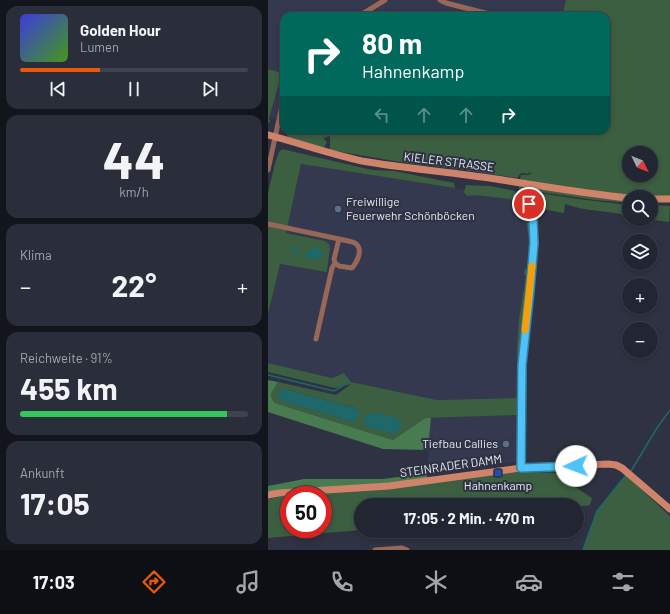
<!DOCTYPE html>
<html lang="de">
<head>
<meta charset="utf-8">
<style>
	:root { --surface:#222632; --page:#2a2e3a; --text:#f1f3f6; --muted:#a2a5ac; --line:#3f434d; --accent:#ea580c }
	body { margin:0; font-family:Barlow,sans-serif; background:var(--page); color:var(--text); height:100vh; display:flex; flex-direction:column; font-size:15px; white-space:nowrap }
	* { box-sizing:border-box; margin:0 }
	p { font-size:13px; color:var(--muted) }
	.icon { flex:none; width:22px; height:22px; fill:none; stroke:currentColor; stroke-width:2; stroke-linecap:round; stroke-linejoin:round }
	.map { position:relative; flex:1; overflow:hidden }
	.details { display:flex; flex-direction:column; gap:6px; padding:6px; background:#13151c; width:268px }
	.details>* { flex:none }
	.top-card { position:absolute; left:12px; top:12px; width:330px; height:122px; border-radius:12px; box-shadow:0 2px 6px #0003,0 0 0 1px var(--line); background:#00695c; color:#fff; overflow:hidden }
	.needle { width:26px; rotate:133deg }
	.buttons { position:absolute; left:354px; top:146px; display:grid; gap:8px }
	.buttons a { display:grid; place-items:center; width:36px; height:36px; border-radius:50%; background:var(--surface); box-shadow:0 2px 6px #0003,0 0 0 1px var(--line); font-size:20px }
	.speed { position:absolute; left:12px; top:486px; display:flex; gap:8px; font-size:20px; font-weight:700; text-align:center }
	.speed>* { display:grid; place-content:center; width:52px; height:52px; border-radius:50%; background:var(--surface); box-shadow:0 2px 6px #0003,0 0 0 1px var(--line); line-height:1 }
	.speed .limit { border:6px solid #d22; background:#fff; color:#111 }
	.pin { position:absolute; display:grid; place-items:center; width:34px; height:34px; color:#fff; margin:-17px; border:2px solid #fff; border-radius:50%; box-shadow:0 1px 4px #0007 }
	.me { position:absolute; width:44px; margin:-22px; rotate:268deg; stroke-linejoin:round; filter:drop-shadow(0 0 3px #0008) }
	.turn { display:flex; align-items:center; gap:14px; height:84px; padding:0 16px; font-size:18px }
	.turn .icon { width:52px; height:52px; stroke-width:2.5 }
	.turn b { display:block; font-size:28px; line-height:34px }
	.lanes { display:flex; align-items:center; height:38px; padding:0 16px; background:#0003; justify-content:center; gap:20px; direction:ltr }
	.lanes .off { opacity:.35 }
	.big { font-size:30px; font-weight:700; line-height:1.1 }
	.details .tile { flex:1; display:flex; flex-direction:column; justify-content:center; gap:6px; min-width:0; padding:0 14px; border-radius:12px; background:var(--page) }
	.details .dial { align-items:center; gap:0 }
	.dial b { font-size:52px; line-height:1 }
	.song { display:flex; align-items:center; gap:12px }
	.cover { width:48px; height:48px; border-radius:6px; background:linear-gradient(135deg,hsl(240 70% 55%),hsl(100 70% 35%)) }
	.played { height:4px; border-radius:2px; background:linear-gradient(90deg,var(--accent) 35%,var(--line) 35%) }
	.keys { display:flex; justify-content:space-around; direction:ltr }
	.heat { display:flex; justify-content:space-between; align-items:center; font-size:22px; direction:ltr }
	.charge { height:6px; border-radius:3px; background:linear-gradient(90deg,#34c759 91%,var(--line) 0) }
	.trip { position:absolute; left:86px; top:498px; width:230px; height:40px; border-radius:20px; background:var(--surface); box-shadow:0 2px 6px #0003,0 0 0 1px var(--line); font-weight:700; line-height:40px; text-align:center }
	.tab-bar { display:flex; height:64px; justify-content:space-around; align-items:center; background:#0e0f14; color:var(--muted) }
	.tab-bar .icon { width:28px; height:28px }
	.tab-bar .selected { color:var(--accent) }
	.tab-bar b { font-size:18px; color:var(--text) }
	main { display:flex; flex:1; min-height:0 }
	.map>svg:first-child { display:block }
</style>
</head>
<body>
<main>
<section class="details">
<div class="tile">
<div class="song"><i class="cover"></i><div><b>Golden Hour</b><p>Lumen</p></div></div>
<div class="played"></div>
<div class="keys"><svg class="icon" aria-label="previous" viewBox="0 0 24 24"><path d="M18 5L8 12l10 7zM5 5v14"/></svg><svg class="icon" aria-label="pause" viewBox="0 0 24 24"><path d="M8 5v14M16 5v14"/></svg><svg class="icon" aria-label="next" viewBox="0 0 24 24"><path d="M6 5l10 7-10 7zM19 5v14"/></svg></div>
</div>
<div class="tile dial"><b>44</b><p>km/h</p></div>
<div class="tile"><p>Klima</p>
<div class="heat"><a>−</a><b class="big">22°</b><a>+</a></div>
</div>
<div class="tile"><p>Reichweite · 91%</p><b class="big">455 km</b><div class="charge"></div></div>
<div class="tile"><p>Ankunft</p><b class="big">17:05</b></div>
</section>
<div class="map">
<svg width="402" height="550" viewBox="0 0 402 550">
	<rect width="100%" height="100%" fill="#2e3242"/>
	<path fill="#353950" d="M 0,0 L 298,0 L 294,16 L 16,16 L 16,120 L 1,118 L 14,73 L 0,69 Z
		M 33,164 L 246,197 L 259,219 L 262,247 L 250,398 L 169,400 L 83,382 L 76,373 L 64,378 L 0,363 L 0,314 L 12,264 L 60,271 L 62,248 L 61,244 L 57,241 L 18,233 Z
		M 250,415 L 249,462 L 159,473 L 163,418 Z"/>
	<path fill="#3b5f40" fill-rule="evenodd" d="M 298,0 L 402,0 L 402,197 C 352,197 301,190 252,179 L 253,175 L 261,175 L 263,173 L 262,172 L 260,174 L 253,173 L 249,178 L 190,169 L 144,164 L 62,150 L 62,137 L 60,136 L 58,138 L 56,137 L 56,139 L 59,142 L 56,148 L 20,137 L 17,130 L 338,130 L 338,16 L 294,16 ZM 361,153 L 383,153 L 383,175 L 361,175 Z
		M 0,69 L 14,73 L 1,118 L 2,121 L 0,124 Z
		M 14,149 L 104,170 L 126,171 L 186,183 L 187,188 L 33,164 L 18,233 L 57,241 L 61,244 L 62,248 L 59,272 L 12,264 L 0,314 L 0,193 L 7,163 L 11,152 Z
		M 198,185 L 222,186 L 247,191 L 247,197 L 254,201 L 253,207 L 263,219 L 264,247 L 252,399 L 250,399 L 250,415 L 157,418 L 125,440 L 7,403 L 4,399 L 3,394 L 10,382 L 68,395 L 83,384 L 67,388 L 0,372 L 0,363 L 64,378 L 76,373 L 83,382 L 169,400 L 250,398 L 249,349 L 251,320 L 258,275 L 256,275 L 257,269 L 260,268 L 261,239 L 258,221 L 246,200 L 242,199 L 207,195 L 199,196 L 196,192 ZM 20,390 L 87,408 L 90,410 L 85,422 L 11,399 Z
		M 251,186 L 282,191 L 361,200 L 361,203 L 327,200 L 251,189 Z
		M 251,190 L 310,199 L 361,205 L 361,216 C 340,210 318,212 297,204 L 296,213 L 274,209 L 270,212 L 267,209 L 267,203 C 263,197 261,198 254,199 L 250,196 L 249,192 Z
		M 383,205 L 402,206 L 401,222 L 378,219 L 383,219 Z
		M 243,472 L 304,473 L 304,485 L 324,498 L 322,505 L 309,507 L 309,505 L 93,505 L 93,530 L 0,538 L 0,499 L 21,495 L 21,529 L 55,529 L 55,495 L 24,495 Z
		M 358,475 L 402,516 L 402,550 L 315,550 L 329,511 Z"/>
	<path fill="#487b4f" d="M 0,380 L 10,382 L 3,394 L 4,399 L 7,403 L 125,440 L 157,418 L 163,418 L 160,450 L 115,449 L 0,412 Z
		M 159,473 L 159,478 L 135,482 L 0,492 L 0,486 L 36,479 L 115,479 Z"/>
	<path fill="#1e686a" d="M 24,247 L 29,247 L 30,253 L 35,256 C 41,253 46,242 54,251 L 54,256 L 48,260 L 34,256 L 24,251 Z
		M 13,390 L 20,390 L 87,408 L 90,410 L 92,414 L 90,418 L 85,422 L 18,402 L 11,399 L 10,394 Z
		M 107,413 L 129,418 L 134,424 L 132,429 L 126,434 L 99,427 L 96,422 L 96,417 L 100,414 Z"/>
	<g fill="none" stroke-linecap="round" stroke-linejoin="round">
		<path stroke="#1e686a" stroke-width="1.5" d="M 0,298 L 2,295
			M 0,375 L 66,391 L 81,382
			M 363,471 L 389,428 L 402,410
			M 315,550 L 329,511 L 358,475"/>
		<path stroke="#976757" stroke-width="5" d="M 172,0 L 178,3 L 229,16
			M 91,16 L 117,0
			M 0,170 L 16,96
			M 0,224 L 71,239 L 66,259 L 67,263 L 64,268 L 48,339
			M 67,263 L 71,266 L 84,268 C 89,262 96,249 87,243 C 83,241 75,240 71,239
			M 253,468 L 254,365 L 266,243 L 265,220 L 261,204
			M 107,550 L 134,548 L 139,550"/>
		<path stroke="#cf836a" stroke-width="7" d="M 0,135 C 31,143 62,154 94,161 C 133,168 174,171 214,177 C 263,184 312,193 361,198
			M 383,199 L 402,199
			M 0,495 L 11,493 L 121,486 L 253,468 L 340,464 L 348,465 L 354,468 L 402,509"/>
	</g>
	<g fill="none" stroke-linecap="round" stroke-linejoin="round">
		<defs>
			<path id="route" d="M 261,204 L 265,220 L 266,243 L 262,290 L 254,365 L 253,468 L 308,466"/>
		</defs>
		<use href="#route" stroke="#337fa1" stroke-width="10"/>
		<use href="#route" stroke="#4fc3f7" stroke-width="7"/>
		<path stroke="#f59e0b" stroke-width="7" d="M 257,330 L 264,266"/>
	</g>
	<g fill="#5c6f8a" stroke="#2e3242" stroke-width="1.5">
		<circle cx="70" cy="209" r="4"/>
		<circle cx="238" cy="444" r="4"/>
	</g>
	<rect fill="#1a4fb4" stroke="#2e3242" stroke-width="1.5" x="226" y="469" width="8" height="8" rx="2"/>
	<g text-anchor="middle" stroke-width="4" stroke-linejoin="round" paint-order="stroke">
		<g font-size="12" fill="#e6e8f3" stroke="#2e3242">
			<text transform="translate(181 162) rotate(7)" y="4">KIELER STRASSE</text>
			<text transform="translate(183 466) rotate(-8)" y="4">STEINRADER DAMM</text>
		</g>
		<g font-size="12" fill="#e6e8f3" stroke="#2e3242" text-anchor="start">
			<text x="78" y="206">Freiwillige<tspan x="78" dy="14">Feuerwehr Schönböcken</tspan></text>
			<text x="230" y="448" text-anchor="end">Tiefbau Callies</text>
			<text x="230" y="490" text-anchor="middle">Hahnenkamp</text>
		</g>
	</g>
</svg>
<div class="buttons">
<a><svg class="needle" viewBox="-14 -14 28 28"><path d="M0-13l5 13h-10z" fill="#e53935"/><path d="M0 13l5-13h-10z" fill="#a2a5ac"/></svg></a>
<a><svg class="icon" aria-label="search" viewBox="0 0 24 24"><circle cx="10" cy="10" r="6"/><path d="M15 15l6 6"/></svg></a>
<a><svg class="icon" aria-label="layers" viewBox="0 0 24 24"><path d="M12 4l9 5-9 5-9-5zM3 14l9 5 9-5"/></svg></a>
<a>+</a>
<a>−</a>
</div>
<div class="speed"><div class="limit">50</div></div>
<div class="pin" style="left:261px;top:204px;background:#d93025"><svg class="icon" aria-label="arrive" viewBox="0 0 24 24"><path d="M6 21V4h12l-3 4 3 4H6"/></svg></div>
<svg class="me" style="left:308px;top:466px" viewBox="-20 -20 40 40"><circle r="19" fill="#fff"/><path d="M0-13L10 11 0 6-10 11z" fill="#4fc3f7"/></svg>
<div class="trip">17:05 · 2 Min. · 470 m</div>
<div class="top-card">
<div class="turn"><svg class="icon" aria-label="right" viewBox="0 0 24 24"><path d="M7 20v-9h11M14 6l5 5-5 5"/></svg><div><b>80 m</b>Hahnenkamp</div></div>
<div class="lanes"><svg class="icon off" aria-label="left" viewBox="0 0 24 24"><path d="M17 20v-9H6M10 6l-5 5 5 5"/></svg><svg class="icon off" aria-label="ahead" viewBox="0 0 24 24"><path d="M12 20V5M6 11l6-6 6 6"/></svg><svg class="icon off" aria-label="ahead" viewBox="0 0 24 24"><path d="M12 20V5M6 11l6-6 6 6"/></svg><svg class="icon" aria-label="right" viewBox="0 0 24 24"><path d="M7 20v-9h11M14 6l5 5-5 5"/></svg></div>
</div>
</div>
</main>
<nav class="tab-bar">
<b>17:03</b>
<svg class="icon selected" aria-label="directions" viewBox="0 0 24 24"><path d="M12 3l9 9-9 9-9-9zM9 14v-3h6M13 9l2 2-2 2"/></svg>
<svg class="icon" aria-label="music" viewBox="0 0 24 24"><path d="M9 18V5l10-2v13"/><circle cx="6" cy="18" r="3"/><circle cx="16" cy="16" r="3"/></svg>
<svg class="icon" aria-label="phone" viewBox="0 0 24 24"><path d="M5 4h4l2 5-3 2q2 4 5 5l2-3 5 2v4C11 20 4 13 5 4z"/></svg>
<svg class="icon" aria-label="climate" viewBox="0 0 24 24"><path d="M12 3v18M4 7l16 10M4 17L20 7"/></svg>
<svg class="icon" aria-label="car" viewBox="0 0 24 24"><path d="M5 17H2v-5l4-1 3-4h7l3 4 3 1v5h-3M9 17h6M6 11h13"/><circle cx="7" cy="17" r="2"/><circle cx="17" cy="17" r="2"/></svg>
<svg class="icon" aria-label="filters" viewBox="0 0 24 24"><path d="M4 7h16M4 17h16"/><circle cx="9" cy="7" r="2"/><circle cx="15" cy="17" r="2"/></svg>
</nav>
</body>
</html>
